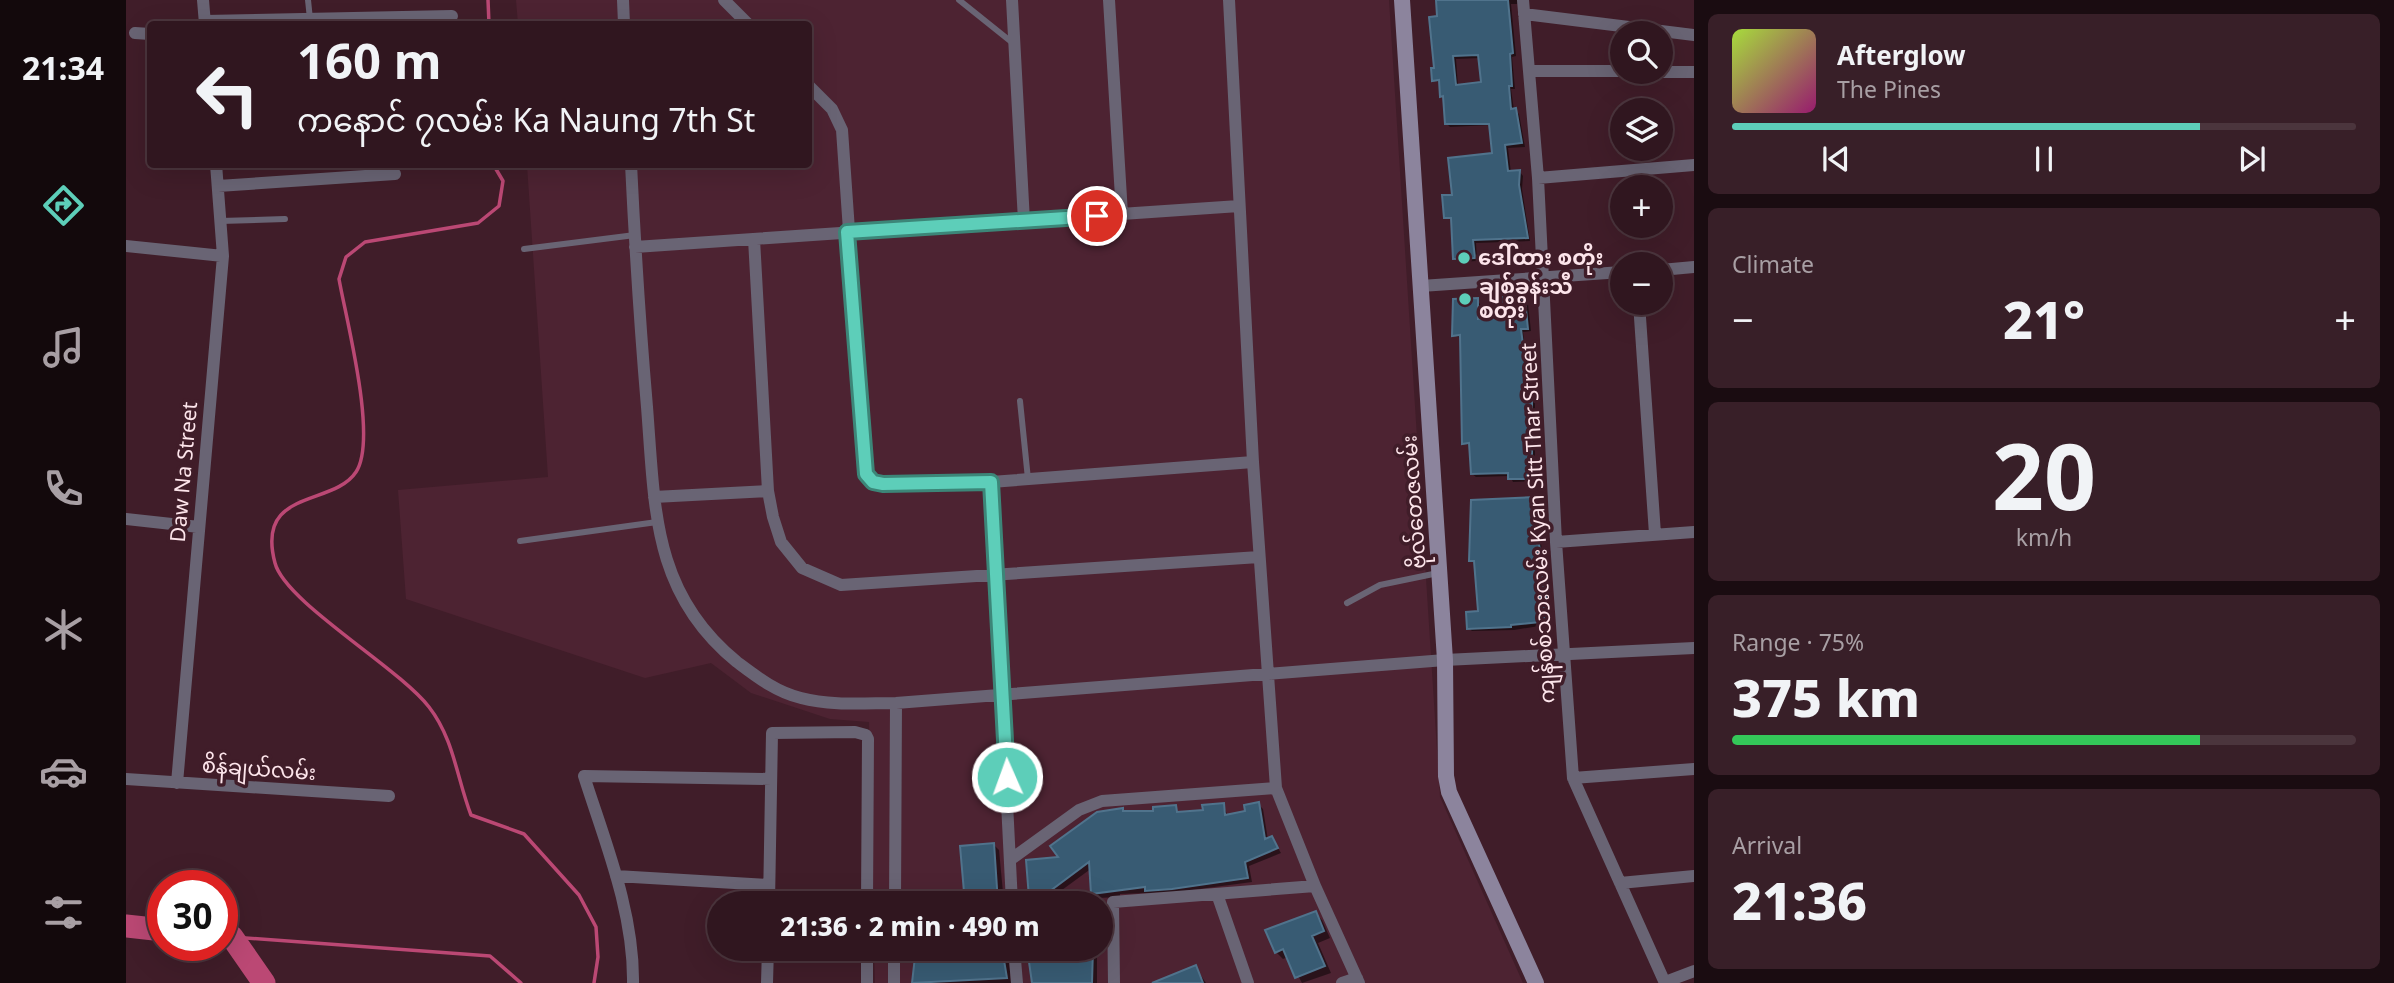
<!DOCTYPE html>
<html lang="en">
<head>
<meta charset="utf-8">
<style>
	:root { --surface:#30161f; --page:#381f28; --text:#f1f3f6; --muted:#a89fa4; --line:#4b353d; --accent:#5dceb9 }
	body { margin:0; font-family:"Noto Sans","Noto Sans Myanmar",sans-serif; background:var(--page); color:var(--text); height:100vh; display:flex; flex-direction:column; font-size:26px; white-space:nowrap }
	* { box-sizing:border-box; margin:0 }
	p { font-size:23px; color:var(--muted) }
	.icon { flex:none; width:38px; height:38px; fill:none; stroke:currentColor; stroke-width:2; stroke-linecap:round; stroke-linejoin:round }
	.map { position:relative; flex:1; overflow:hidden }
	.drawer { display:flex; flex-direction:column; gap:14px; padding:14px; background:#1a0c11; width:700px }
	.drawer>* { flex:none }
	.hud { position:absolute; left:21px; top:21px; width:665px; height:147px; border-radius:7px; box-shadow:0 7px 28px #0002,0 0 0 2px var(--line); background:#30161f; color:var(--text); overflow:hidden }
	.buttons { position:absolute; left:1484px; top:21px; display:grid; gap:14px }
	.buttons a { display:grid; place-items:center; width:63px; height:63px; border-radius:50%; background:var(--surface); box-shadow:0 7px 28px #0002,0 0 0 2px var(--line); font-size:35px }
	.speed { position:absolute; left:21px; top:870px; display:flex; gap:14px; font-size:35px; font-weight:700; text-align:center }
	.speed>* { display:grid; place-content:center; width:91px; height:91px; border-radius:50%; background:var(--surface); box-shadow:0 7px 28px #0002,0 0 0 2px var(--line); line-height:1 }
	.speed .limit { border:10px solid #d22; background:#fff; color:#111 }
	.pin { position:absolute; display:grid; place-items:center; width:60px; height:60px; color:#fff; margin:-30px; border:4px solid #fff; border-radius:50%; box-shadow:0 2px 7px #0007 }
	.me { position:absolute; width:77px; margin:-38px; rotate:358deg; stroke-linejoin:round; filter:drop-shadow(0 0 5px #0008) }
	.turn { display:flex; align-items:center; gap:24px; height:147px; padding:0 35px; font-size:32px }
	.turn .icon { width:91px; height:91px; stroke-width:2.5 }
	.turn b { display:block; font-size:49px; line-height:60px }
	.big { font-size:52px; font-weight:800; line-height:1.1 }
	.drawer .card { flex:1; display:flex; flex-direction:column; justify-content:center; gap:10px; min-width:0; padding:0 24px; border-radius:10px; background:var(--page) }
	.drawer .dial { align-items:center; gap:0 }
	.dial b { font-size:91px; line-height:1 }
	.song { display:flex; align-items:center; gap:21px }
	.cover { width:84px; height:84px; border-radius:10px; background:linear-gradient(135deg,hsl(80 70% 55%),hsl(320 70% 35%)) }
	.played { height:7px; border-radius:4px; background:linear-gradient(90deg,var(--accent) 75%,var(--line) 75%) }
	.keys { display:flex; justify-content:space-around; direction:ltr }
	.heat { display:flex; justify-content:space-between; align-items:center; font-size:38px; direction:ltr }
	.charge { height:10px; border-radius:5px; background:linear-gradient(90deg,#34c759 75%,var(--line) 0) }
	.trip { position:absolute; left:581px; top:891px; width:406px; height:70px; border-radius:35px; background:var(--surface); box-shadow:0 7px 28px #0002,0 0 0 2px var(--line); font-weight:800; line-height:70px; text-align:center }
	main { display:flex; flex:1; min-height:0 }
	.menu { display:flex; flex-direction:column; width:126px; justify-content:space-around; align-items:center; background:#13090c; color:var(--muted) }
	.menu .icon { width:49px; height:49px }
	.menu .on { color:var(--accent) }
	.menu b { font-size:32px; color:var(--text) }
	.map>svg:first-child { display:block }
</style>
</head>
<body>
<main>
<nav class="menu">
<b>21:34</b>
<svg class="icon on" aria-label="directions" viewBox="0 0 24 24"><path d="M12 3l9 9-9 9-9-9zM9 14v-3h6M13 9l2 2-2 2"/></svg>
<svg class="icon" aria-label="music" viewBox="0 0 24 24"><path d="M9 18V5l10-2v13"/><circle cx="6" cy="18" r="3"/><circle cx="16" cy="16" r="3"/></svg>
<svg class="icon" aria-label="phone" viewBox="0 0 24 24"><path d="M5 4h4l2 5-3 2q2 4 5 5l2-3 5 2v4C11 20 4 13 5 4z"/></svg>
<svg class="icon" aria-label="climate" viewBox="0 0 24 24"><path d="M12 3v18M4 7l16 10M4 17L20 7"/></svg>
<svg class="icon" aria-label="car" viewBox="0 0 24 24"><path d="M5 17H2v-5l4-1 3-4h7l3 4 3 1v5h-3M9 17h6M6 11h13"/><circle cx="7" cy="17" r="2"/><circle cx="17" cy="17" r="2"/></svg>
<svg class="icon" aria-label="filters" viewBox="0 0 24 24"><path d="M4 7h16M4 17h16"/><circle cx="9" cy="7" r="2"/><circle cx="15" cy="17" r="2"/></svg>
</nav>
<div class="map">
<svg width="1568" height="983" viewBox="0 0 1568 983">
	<rect width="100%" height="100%" fill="#401d29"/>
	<path fill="#4d2332" d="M 390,0 L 1263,0 L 1314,797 L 1397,983 L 749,983 L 748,949 L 975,948 L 975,903 L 747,903 L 743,722 L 704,719 L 625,693 L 585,663 L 519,678 L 280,599 L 272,490 L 422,477 L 401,165 L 682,164 L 682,24 L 392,24 Z"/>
	<path fill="#0007" fill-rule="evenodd" d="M 1312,0 L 1391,0 L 1391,4 L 1385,4 L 1390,56 L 1386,57 L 1389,89 L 1385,89 L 1388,110 L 1393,114 L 1399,147 L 1382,148 L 1385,173 L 1394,172 L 1397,176 L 1396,189 L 1404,241 L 1350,243 L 1351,261 L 1333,262 L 1329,258 L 1327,221 L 1320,217 L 1328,196 L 1368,154 L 1364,125 L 1324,127 L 1320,123 L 1319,100 L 1316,96 L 1315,83 L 1308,80 ZM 1354,58 L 1356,84 L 1332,86 L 1330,59 Z
		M 1397,291 L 1401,295 L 1405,331 L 1397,332 L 1405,393 L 1409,397 L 1409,481 L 1387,482 L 1384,476 L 1350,477 L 1346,474 L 1345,446 L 1338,443 L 1335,338 L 1327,335 L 1351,300 L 1354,304 L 1355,321 L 1376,319 Z
		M 1407,499 L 1410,502 L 1425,624 L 1388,630 L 1346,631 L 1343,628 L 1353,612 L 1348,563 L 1345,560 Z
		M 1132,804 L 1137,809 L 1142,840 L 1146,838 L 1155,853 L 1123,866 L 1126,882 L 1051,892 L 994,894 L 994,897 L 972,898 L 967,893 L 966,868 L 921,901 L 909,901 L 905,897 L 936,859 L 1028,813 L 1049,807 L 1054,814 L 1079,812 L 1097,805 L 1102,816 L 1121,813 Z
		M 868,845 L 873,850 L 878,903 L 834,903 Z
		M 1189,913 L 1196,920 L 1204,938 L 1192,943 L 1205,973 L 1176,983 L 1162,957 L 1157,959 L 1150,952 Z
		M 975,915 L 982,919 L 982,932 L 975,932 Z
		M 790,948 L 882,948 L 885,983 L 790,983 Z
		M 905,948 L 971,948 L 971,983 L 907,983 Z
		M 1069,967 L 1080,983 L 1030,983 Z"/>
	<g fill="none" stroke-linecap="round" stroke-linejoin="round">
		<path stroke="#bb4874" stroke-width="3.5" d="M 362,0 L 363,24
			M 367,164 L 377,181 L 373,206 L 352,223 L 239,242 L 220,257 L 213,279 C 220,319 252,439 230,472 C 207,507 129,488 149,563 C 159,602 272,667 303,707 C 328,739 331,779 345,815 L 398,834 L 453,895 L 470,927 L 472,957 L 468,983
			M 106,937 L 364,956 L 395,983"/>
		<path stroke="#bb4874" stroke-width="23" d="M 0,926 L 37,930
			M 96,936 L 106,937 L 138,983"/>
	</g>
	<path fill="#385b73" stroke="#50738c" stroke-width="2" fill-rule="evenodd" d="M 1310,0 L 1382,0 L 1387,53 L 1384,54 L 1386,86 L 1383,86 L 1385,109 L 1390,108 L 1396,143 L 1379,145 L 1382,171 L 1394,170 L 1393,185 L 1402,238 L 1347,240 L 1349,258 L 1327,259 L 1325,218 L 1318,218 L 1316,195 L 1326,195 L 1322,158 L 1366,153 L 1363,124 L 1319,124 L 1317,96 L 1314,97 L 1313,80 L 1306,81 L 1305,68 L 1308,68 L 1303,17 L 1311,16 ZM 1352,55 L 1355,82 L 1330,85 L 1327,56 Z
		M 1398,290 L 1402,329 L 1395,329 L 1403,392 L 1406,392 L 1406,479 L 1382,479 L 1382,473 L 1345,474 L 1343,443 L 1336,444 L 1334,335 L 1326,336 L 1327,299 L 1352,298 L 1352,319 L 1374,318 L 1372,292 Z
		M 1408,497 L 1411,544 L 1413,544 L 1423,621 L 1385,625 L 1385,627 L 1341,629 L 1340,612 L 1352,611 L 1348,561 L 1343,561 L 1345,500 Z
		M 1133,802 L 1139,839 L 1146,836 L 1152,848 L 1119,862 L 1122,878 L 1046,889 L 1019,891 L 1019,887 L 965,894 L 963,862 L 916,897 L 903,898 L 900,860 L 932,857 L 924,846 L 971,812 L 997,808 L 997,811 L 1027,811 L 1027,807 L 1050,805 L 1051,812 L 1077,810 L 1076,805 L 1098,803 L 1099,815 L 1119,811 L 1118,805 Z
		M 868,843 L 872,903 L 832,903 L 832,892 L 838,892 L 834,846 Z
		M 1190,911 L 1198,931 L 1186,936 L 1199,966 L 1169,978 L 1157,949 L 1149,953 L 1139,930 Z
		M 790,948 L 876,948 L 881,978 L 786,983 Z
		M 901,948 L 967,948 L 966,983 L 906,983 Z
		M 1070,965 L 1077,983 L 1026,983 Z"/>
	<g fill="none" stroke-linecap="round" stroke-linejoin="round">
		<path stroke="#696474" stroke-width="6" d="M 182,0 L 184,19
			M 833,0 L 888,44
			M 94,221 L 159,219
			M 398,249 L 509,235
			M 894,401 L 902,479
			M 394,541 L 531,522
			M 1221,603 L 1254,585 L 1312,573"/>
		<path stroke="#696474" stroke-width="12" d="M 77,0 L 79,24
			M 497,0 L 498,24
			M 598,0 L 622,24
			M 886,0 L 898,221
			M 983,0 L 996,214
			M 1103,0 L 1127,462 L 1150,788 L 1189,886 L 1233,983
			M 1397,0 L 1412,178 L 1430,542 L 1447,778 L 1539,983
			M 1398,14 L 1568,35
			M 79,21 L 326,16
			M 9,33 L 24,34
			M 1403,71 L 1496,71
			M 1535,72 L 1568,72
			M 682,85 L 706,109 L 716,130 L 740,474 L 747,482 L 865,482 L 1127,462
			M 505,164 C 509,246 514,326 521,407 C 529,508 526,593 611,662 C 631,677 650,692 675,698 C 705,706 739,703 770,703 L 1319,660 L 1568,648
			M 1412,178 L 1568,165
			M 92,186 L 269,174
			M 628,239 L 642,491 L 647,517 L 655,542 L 676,568 L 715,585 L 1133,557
			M 0,246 L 97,256
			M 509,247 L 1113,206
			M 1535,270 L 1568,267
			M 1295,286 L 1496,272
			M 1513,303 L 1529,534
			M 865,482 L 886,903
			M 528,497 L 642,491
			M 0,519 L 73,527
			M 1430,542 L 1568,532
			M 1447,778 L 1568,769
			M 0,779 L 263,796
			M 51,783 L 97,256 L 90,164
			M 884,860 L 953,810 L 976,801 L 1150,788
			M 490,876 L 643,885
			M 1494,883 L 1568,876
			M 1091,894 L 1122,983
			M 643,903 L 646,733 L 729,732 L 740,735 L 742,739 L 741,903
			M 769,903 L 770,703
			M 741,948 L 741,983
			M 888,948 L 891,983
			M 1539,982 L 1568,971
			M 507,983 C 508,912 479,842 458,776 L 645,779
			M 641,983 L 642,948
			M 768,983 L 768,948
			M 988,983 L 987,902 L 1189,886
			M 1216,983 L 1231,978"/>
		<path stroke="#8c849d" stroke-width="16" d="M 1276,0 L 1319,660 L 1320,776 L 1323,792 L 1410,983"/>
	</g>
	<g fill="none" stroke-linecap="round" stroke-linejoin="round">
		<defs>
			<path id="route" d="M 881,777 L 865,482 L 757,484 L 747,482 L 740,474 L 721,232 L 971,216"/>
		</defs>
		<use href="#route" stroke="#3c8678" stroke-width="18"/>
		<use href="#route" stroke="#5dceb9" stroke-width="12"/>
	</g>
	<g fill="#5dceb9" stroke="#401d29" stroke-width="2.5">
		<circle cx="1338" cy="258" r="7"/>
		<circle cx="1339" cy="299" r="7"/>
	</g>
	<g text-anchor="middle" stroke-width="7" stroke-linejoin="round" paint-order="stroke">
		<g font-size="21" font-weight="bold" fill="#fde5eb" stroke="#401d29" text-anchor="start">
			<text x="1352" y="265">ဒေါ်ထား စတိုး</text>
			<text x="1353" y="294">ချစ်ခွန်းသီ<tspan x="1353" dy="24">စတိုး</tspan></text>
		</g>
		<g font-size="21" fill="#fde5eb" stroke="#401d29">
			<text transform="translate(58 472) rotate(-85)" y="7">Daw Na Street</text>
			<text transform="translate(1288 502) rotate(-94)" y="7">ဗိုလ်တေဇလမ်း</text>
			<text transform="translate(1412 523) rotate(-93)" y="7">ကျန်စစ်သားလမ်း Kyan Sitt Thar Street</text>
			<text transform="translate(133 769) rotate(4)" y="7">စိန်ချယ်လမ်း</text>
		</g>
	</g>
</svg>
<div class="buttons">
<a><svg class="icon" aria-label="search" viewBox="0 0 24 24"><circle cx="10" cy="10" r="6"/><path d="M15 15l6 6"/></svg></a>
<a><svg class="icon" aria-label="layers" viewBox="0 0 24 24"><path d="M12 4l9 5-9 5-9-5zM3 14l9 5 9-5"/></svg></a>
<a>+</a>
<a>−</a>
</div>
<div class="speed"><div class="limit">30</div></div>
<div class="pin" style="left:971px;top:216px;background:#d93025"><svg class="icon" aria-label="arrive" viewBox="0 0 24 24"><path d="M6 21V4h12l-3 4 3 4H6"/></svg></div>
<svg class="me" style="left:881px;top:777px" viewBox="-20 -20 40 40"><circle r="17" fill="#5dceb9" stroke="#fff" stroke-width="3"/><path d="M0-11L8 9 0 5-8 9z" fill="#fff"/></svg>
<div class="trip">21:36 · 2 min · 490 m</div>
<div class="hud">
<div class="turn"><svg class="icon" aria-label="left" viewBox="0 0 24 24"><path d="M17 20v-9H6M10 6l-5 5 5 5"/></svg><div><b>160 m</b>ကနောင် ၇လမ်း Ka Naung 7th St</div></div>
</div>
</div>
<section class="drawer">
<div class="card">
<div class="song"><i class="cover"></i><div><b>Afterglow</b><p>The Pines</p></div></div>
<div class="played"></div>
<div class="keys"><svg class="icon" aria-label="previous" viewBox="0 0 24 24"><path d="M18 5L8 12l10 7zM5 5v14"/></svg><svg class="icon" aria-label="pause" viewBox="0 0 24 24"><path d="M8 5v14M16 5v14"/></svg><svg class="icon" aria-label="next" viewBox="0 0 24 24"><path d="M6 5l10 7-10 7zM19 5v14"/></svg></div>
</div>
<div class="card"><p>Climate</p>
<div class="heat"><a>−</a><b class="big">21°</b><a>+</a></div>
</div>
<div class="card dial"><b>20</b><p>km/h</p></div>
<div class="card"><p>Range · 75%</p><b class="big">375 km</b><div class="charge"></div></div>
<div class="card"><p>Arrival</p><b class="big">21:36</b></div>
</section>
</main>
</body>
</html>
